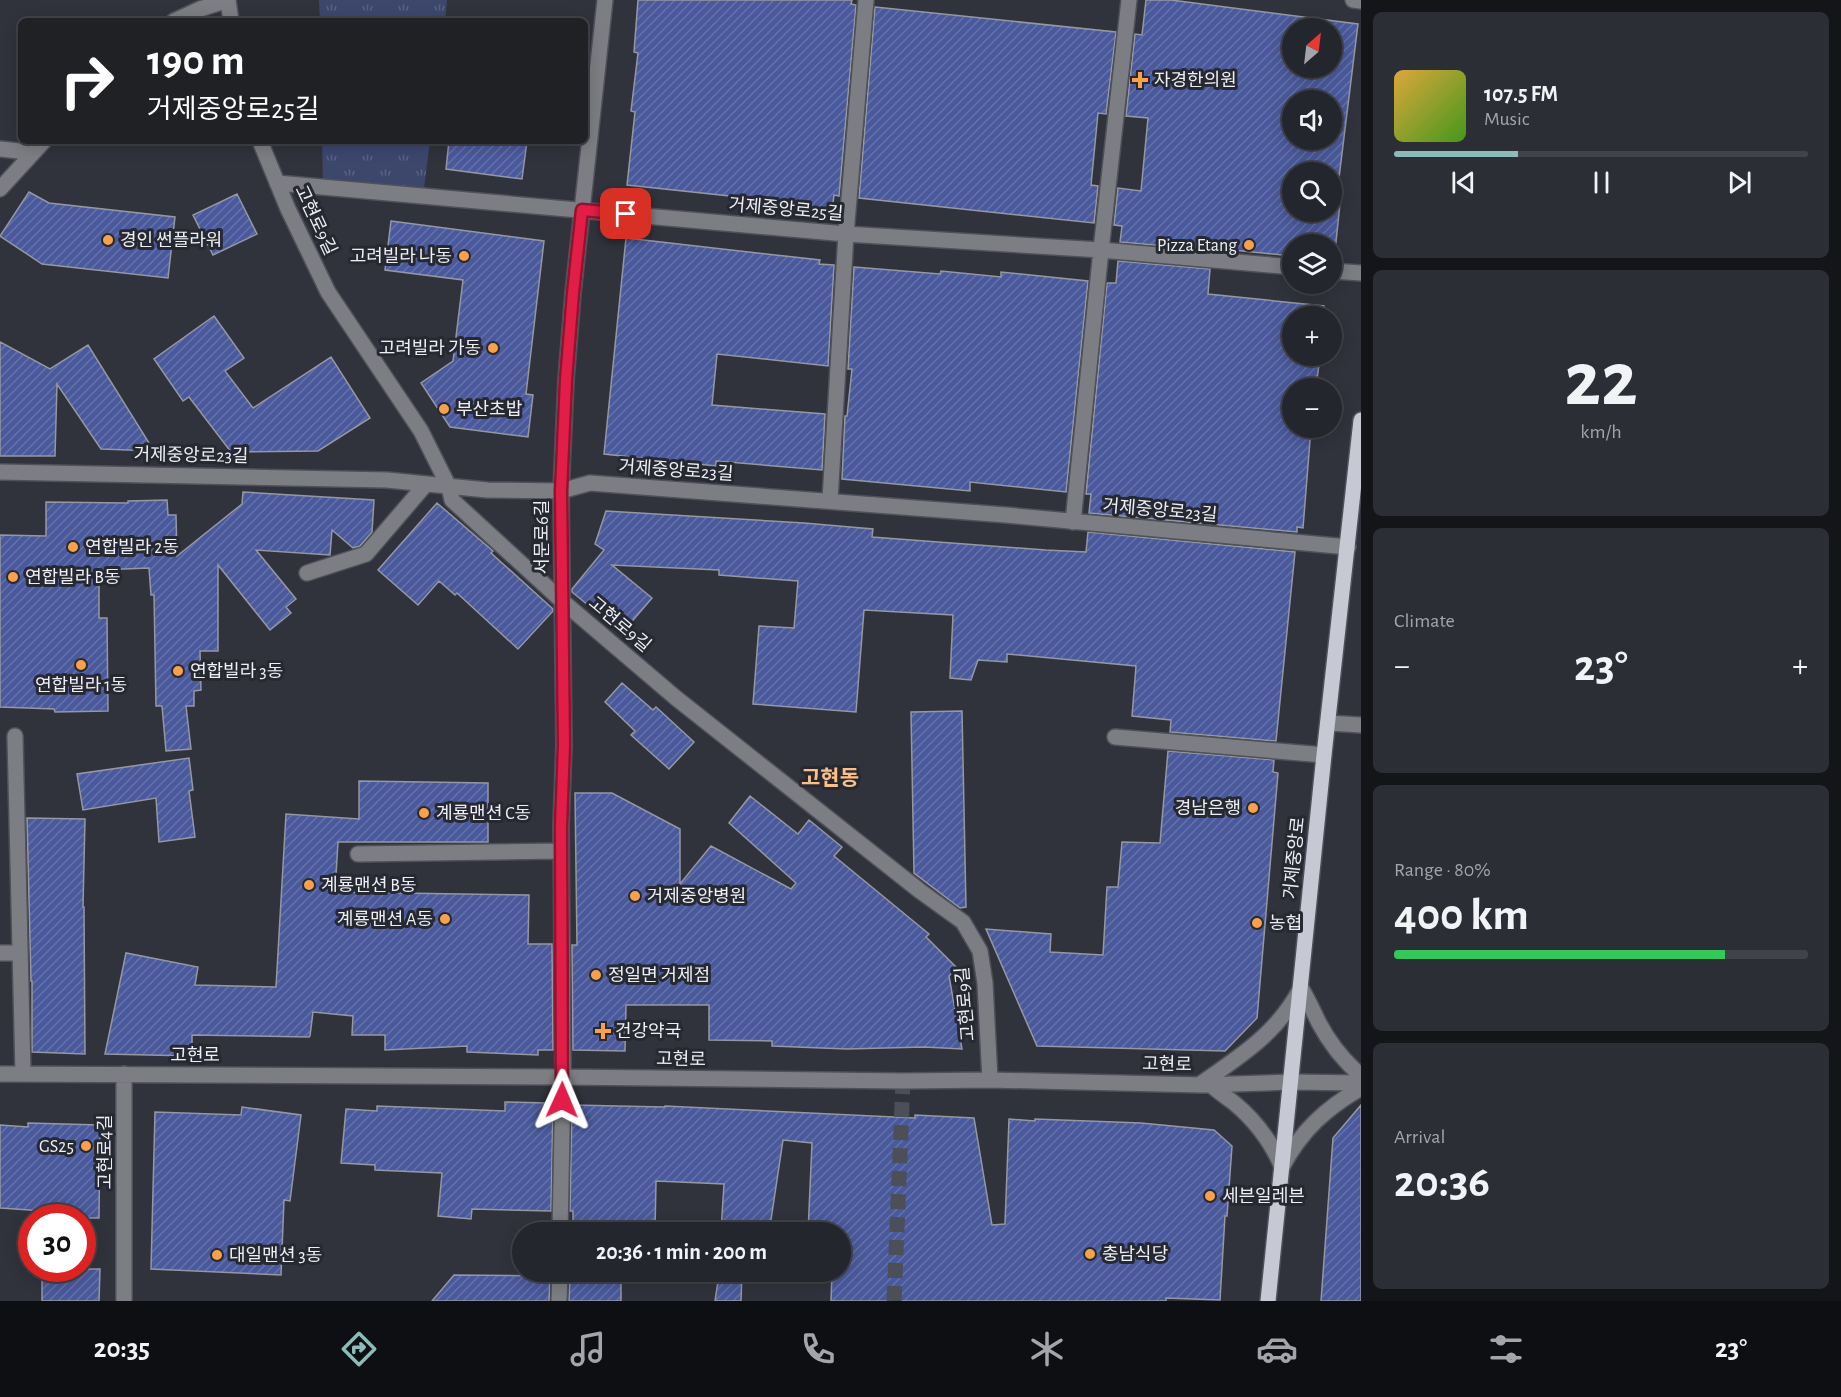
<!DOCTYPE html>
<html lang="en">
<head>
<meta charset="utf-8">
<style>
	:root { --surface:#24262d; --page:#2c2e35; --text:#f1f3f6; --muted:#a3a5aa; --line:#414349; --accent:#8bbbb9 }
	body { margin:0; font-family:"Alegreya Sans","Noto Sans KR",sans-serif; background:var(--page); color:var(--text); height:100vh; display:flex; flex-direction:column; font-size:22px; white-space:nowrap }
	* { box-sizing:border-box; margin:0 }
	p { font-size:20px; color:var(--muted) }
	.icon { flex:none; width:33px; height:33px; fill:none; stroke:currentColor; stroke-width:2; stroke-linecap:round; stroke-linejoin:round }
	.map { position:relative; flex:1; overflow:hidden }
	.details { display:flex; flex-direction:column; gap:12px; padding:12px; background:#141519; width:480px }
	.details>* { flex:none }
	.hud { position:absolute; left:18px; top:18px; width:570px; height:126px; border-radius:9px; box-shadow:0 3px 15px #0003,0 0 0 2px var(--line); background:#202124; color:#fff; overflow:hidden }
	.needle { width:39px; rotate:28deg }
	.tools { position:absolute; left:1282px; top:18px; display:grid; gap:12px }
	.tools a { display:grid; place-items:center; width:60px; height:60px; border-radius:50%; background:var(--surface); box-shadow:0 3px 15px #0003,0 0 0 2px var(--line); font-size:30px }
	.speed { position:absolute; left:18px; top:1204px; display:flex; gap:12px; font-size:30px; font-weight:700; text-align:center }
	.speed>* { display:grid; place-content:center; width:78px; height:78px; border-radius:50%; background:var(--surface); box-shadow:0 3px 15px #0003,0 0 0 2px var(--line); line-height:1 }
	.speed .limit { border:9px solid #d22; background:#fff; color:#111 }
	.pin { position:absolute; display:grid; place-items:center; width:51px; height:51px; color:#fff; margin:-26px; border-radius:12px; box-shadow:0 3px 9px #0006 }
	.me { position:absolute; width:66px; margin:-33px; rotate:1deg; stroke-linejoin:round; filter:drop-shadow(0 0 4px #0008) }
	.turn { display:flex; align-items:center; gap:21px; height:126px; padding:0 30px; font-size:27px }
	.turn .icon { width:78px; height:78px; stroke-width:2.5 }
	.turn b { display:block; font-size:42px; line-height:51px }
	.big { font-size:45px; font-weight:700; line-height:1.1 }
	.details .tile { flex:1; display:flex; flex-direction:column; justify-content:center; gap:9px; min-width:0; padding:0 21px; border-radius:9px; background:var(--page) }
	.details .dial { align-items:center; gap:0 }
	.dial b { font-size:78px; line-height:1 }
	.song { display:flex; align-items:center; gap:18px }
	.cover { width:72px; height:72px; border-radius:9px; background:linear-gradient(135deg,hsl(40 70% 55%),hsl(100 70% 35%)) }
	.played { height:6px; border-radius:3px; background:linear-gradient(90deg,var(--accent) 30%,var(--line) 30%) }
	.keys { display:flex; justify-content:space-around; direction:ltr }
	.heat { display:flex; justify-content:space-between; align-items:center; font-size:33px; direction:ltr }
	.charge { height:9px; border-radius:4px; background:linear-gradient(90deg,#34c759 80%,var(--line) 0) }
	.trip { position:absolute; left:512px; top:1222px; width:339px; height:60px; border-radius:30px; background:var(--surface); box-shadow:0 3px 15px #0003,0 0 0 2px var(--line); font-weight:700; line-height:60px; text-align:center }
	.tabs { display:flex; height:96px; justify-content:space-around; align-items:center; background:#0e0f12; color:var(--muted) }
	.tabs .icon { width:42px; height:42px }
	.tabs .active { color:var(--accent) }
	.tabs b { font-size:27px; color:var(--text) }
	main { display:flex; flex:1; min-height:0 }
	.map>svg:first-child { display:block }
</style>
</head>
<body>
<main>
<div class="map">
<svg width="1361" height="1301" viewBox="0 0 1361 1301">
	<defs>
		<pattern id="grass-tufts" width="24" height="20" patternUnits="userSpaceOnUse" patternTransform="scale(1.5)"><rect width="24" height="20" fill="#3d476c"/><path d="M3 7l-1-3M5 7V3M7 7l1-3M15 17l-1-3M17 17v-4M19 17l1-3" fill="none" stroke="#596282"/></pattern>
		<pattern id="building-hatch" width="6" height="6" patternUnits="userSpaceOnUse" patternTransform="scale(1.5)"><rect width="6" height="6" fill="#4a599b"/><path d="M-1 1l2-2M0 6l6-6M5 7l2-2" fill="none" stroke="#6471aa"/></pattern>
	</defs>
	<rect width="100%" height="100%" fill="#30333c"/>
	<path fill="url(#grass-tufts)" d="M 319,0 L 447,0 L 445,21 L 320,21 Z
		M 322,141 L 430,141 L 423,196 L 323,187 Z"/>
	<path fill="url(#building-hatch)" stroke="#9598a3" stroke-width="1.5" fill-rule="evenodd" d="M 638,0 L 852,0 L 851,4 L 856,5 L 839,196 L 834,195 L 832,211 L 739,201 L 739,197 L 627,185 L 635,112 L 631,111 L 638,53 L 634,52 Z
		M 1146,0 L 1171,0 L 1358,24 L 1337,194 L 1341,194 L 1334,261 L 1332,261 L 1332,244 L 1293,244 L 1293,256 L 1213,248 L 1212,250 L 1120,242 L 1122,226 L 1114,225 L 1118,188 L 1141,191 L 1148,118 L 1126,116 L 1135,34 L 1142,35 ZM 1293,28 L 1332,28 L 1332,68 L 1293,68 ZM 1293,100 L 1332,100 L 1332,140 L 1293,140 ZM 1293,172 L 1332,172 L 1332,212 L 1293,212 Z
		M 875,7 L 1116,32 L 1106,114 L 1098,113 L 1091,185 L 1098,186 L 1094,223 L 859,198 Z
		M 449,141 L 527,141 L 522,179 L 446,169 Z
		M 29,192 L 49,203 L 175,217 L 168,278 L 42,264 L 0,236 Z
		M 237,194 L 257,234 L 213,255 L 193,215 Z
		M 391,221 L 544,241 L 526,394 L 533,395 L 528,437 L 450,427 L 421,383 L 453,361 L 463,280 L 385,270 Z
		M 626,238 L 820,260 L 819,264 L 834,265 L 828,366 L 717,354 L 712,405 L 825,414 L 822,470 L 716,461 L 716,466 L 604,454 Z
		M 1118,261 L 1210,269 L 1208,294 L 1324,306 L 1323,316 L 1293,316 L 1293,356 L 1320,356 L 1316,388 L 1293,388 L 1293,428 L 1311,428 L 1303,528 L 1297,527 L 1297,532 L 1089,513 L 1091,494 L 1086,494 L 1107,283 L 1116,283 Z
		M 854,267 L 940,274 L 941,271 L 1001,277 L 1001,272 L 1088,281 L 1066,492 L 970,482 L 970,491 L 842,479 L 845,416 L 847,416 L 852,369 L 848,369 Z
		M 214,316 L 244,358 L 225,371 L 253,408 L 331,357 L 370,418 L 318,451 L 231,452 L 189,397 L 183,401 L 154,359 Z
		M 0,342 L 50,369 L 88,345 L 154,451 L 101,449 L 57,384 L 55,456 L 0,456 Z
		M 243,492 L 374,500 L 372,532 L 360,546 L 353,548 L 332,530 L 330,555 L 256,550 L 296,599 L 286,607 L 291,613 L 270,630 L 218,565 L 218,651 L 200,651 L 201,690 L 194,691 L 194,706 L 186,706 L 191,749 L 166,751 L 162,706 L 156,706 L 154,595 L 151,595 L 149,568 L 99,570 L 99,618 L 107,618 L 108,711 L 55,712 L 54,709 L 0,707 L 0,535 L 46,536 L 46,502 L 128,503 L 128,501 L 167,500 L 168,515 L 176,515 L 177,556 L 242,504 Z
		M 437,503 L 493,551 L 491,553 L 553,609 L 553,611 L 518,649 L 457,593 L 455,595 L 439,581 L 418,605 L 378,570 Z
		M 606,511 L 804,523 L 873,529 L 872,537 L 1046,550 L 1086,552 L 1088,532 L 1295,552 L 1276,741 L 1170,732 L 1171,720 L 1132,716 L 1136,666 L 1007,654 L 1007,662 L 978,660 L 971,680 L 950,678 L 953,615 L 864,610 L 856,712 L 753,704 L 759,626 L 794,628 L 798,581 L 719,575 L 719,570 L 612,565 L 652,598 L 622,633 L 572,592 L 572,589 L 604,550 L 595,544 Z
		M 622,683 L 653,710 L 656,707 L 694,742 L 669,769 L 631,735 L 635,731 L 605,702 Z
		M 962,711 L 966,907 L 960,908 L 914,873 L 911,712 Z
		M 1168,751 L 1274,760 L 1273,772 L 1278,773 L 1257,1018 L 1225,1051 L 1037,1046 L 986,929 L 1051,934 L 1050,952 L 1103,955 L 1107,887 L 1118,887 L 1122,842 L 1160,843 Z
		M 189,758 L 193,790 L 189,791 L 195,837 L 159,842 L 156,798 L 83,810 L 77,774 Z
		M 359,781 L 488,783 L 488,842 L 338,842 L 335,892 L 529,895 L 528,944 L 552,944 L 553,1050 L 538,1050 L 538,1055 L 467,1052 L 467,1046 L 385,1050 L 385,1035 L 352,1035 L 353,1016 L 313,1012 L 310,1036 L 309,1037 L 192,1035 L 192,1056 L 105,1054 L 126,953 L 198,967 L 195,985 L 276,987 L 286,814 L 359,819 Z
		M 575,793 L 612,793 L 680,829 L 680,884 L 711,846 L 791,889 L 796,883 L 729,823 L 750,796 L 798,834 L 809,820 L 842,847 L 834,856 L 929,934 L 926,937 L 957,968 L 949,976 L 962,1049 L 924,1047 L 847,1049 L 772,1046 L 772,1041 L 709,1040 L 709,1005 L 626,1005 L 625,1051 L 573,1050 L 572,945 L 577,945 Z
		M 27,818 L 85,819 L 83,907 L 84,907 L 85,1054 L 32,1052 L 32,981 L 31,981 Z
		M 505,1102 L 546,1103 L 545,1104 L 553,1104 L 551,1211 L 472,1209 L 471,1219 L 438,1216 L 442,1173 L 375,1170 L 375,1165 L 341,1163 L 346,1109 L 377,1111 L 377,1106 L 505,1111 Z
		M 572,1105 L 664,1107 L 665,1106 L 915,1118 L 915,1115 L 974,1118 L 992,1225 L 1005,1224 L 1009,1119 L 1035,1121 L 1035,1119 L 1141,1123 L 1214,1130 L 1232,1146 L 1227,1216 L 1225,1216 L 1220,1300 L 1166,1298 L 1166,1301 L 831,1301 L 832,1272 L 840,1272 L 840,1233 L 808,1233 L 812,1143 L 783,1140 L 769,1233 L 716,1233 L 716,1231 L 721,1231 L 724,1184 L 656,1181 L 655,1231 L 698,1233 L 573,1233 L 573,1211 L 570,1211 Z
		M 1361,1105 L 1361,1301 L 1321,1301 L 1333,1138 Z
		M 242,1107 L 301,1115 L 290,1201 L 284,1200 L 281,1275 L 151,1269 L 155,1112 L 241,1115 Z
		M 28,1123 L 100,1125 L 99,1218 L 44,1218 L 44,1211 L 0,1208 L 0,1125 L 28,1127 Z
		M 42,1269 L 100,1269 L 99,1301 L 42,1301 Z
		M 573,1272 L 742,1272 L 741,1301 L 715,1301 L 718,1281 L 713,1281 L 713,1278 L 621,1273 L 621,1301 L 569,1301 L 570,1276 L 573,1276 Z
		M 454,1275 L 550,1276 L 549,1301 L 432,1301 Z"/>
	<g fill="none" stroke-linecap="round" stroke-linejoin="round">
		<path stroke="#4c4f58" stroke-width="15" stroke-dasharray="15 8" stroke-linecap="butt" d="M 894,1301 L 903,1081"/>
		<defs>
			<path id="minor" d="M 228,0 L 231,21
				M 1353,0 L 1361,1
				M 174,21 L 200,9 L 228,0
				M 260,141 L 288,209 L 328,292 L 421,431 L 449,487 L 452,500 L 561,600 L 676,698 L 920,891 L 963,922 L 980,951 L 985,983 L 990,1080
				M 0,149 L 19,151 L 31,155
				M 277,183 L 846,234 L 1101,250 L 1293,267
				M 0,189 L 44,141
				M 1332,271 L 1361,273
				M 0,472 L 387,480 L 487,490 L 561,491 L 590,483 L 1006,515 L 1348,547
				M 830,500 L 846,234 L 866,0
				M 1073,522 L 1101,250 L 1129,0
				M 307,573 L 366,554 L 426,484
				M 1328,723 L 1361,725
				M 15,736 L 23,1074
				M 1115,737 L 1324,755
				M 358,854 L 561,851
				M 0,953 L 20,953
				M 0,1074 L 563,1077 L 903,1081 L 990,1080 L 1203,1085 L 1291,1082 L 1361,1083
				M 124,1074 L 124,1301
				M 1210,1084 C 1217,1091 1225,1096 1233,1102 C 1255,1120 1271,1141 1282,1167
				M 1199,1085 C 1240,1056 1277,1034 1301,988 C 1308,999 1313,1011 1319,1023 C 1329,1042 1344,1061 1361,1076
				M 1282,1167 C 1301,1131 1326,1108 1361,1088
				M 560,1233 L 563,1077 L 561,826 L 564,745 L 561,491 L 566,380 L 573,293 L 605,0
				M 559,1301 L 560,1272"/>
			<path id="major" d="M 1268,1301 L 1324,755 L 1361,420"/>
		</defs>
		<use href="#minor" stroke="#4e515a" stroke-width="18"/>
		<use href="#major" stroke="#4e515a" stroke-width="18"/>
		<use href="#minor" stroke="#7d7e83" stroke-width="15"/>
		<use href="#major" stroke="#c6c9d3" stroke-width="15"/>
	</g>
	<g fill="none" stroke-linecap="round" stroke-linejoin="round">
		<defs>
			<path id="route" d="M 562,1100 L 561,826 L 564,745 L 561,491 L 566,380 L 573,293 L 582,210 L 626,214"/>
		</defs>
		<use href="#route" stroke="#92132f" stroke-width="15"/>
		<use href="#route" stroke="#e11d48" stroke-width="10"/>
	</g>
	<g fill="#f8a14a" stroke="#262931" stroke-width="2">
		<path d="M1137 71h6v6h6v6h-6v6h-6v-6h-6v-6h6z"/>
		<circle cx="108" cy="240" r="6"/>
		<circle cx="1249" cy="245" r="6"/>
		<circle cx="464" cy="256" r="6"/>
		<circle cx="493" cy="348" r="6"/>
		<circle cx="444" cy="409" r="6"/>
		<circle cx="73" cy="547" r="6"/>
		<circle cx="13" cy="577" r="6"/>
		<circle cx="81" cy="665" r="6"/>
		<circle cx="178" cy="671" r="6"/>
		<circle cx="1253" cy="808" r="6"/>
		<circle cx="424" cy="813" r="6"/>
		<circle cx="309" cy="885" r="6"/>
		<circle cx="635" cy="896" r="6"/>
		<circle cx="445" cy="919" r="6"/>
		<circle cx="1257" cy="923" r="6"/>
		<circle cx="596" cy="975" r="6"/>
		<path d="M600 1022h6v6h6v6h-6v6h-6v-6h-6v-6h6z"/>
		<circle cx="86" cy="1146" r="6"/>
		<circle cx="1210" cy="1196" r="6"/>
		<circle cx="1090" cy="1254" r="6"/>
		<circle cx="217" cy="1255" r="6"/>
	</g>
	<g text-anchor="middle" stroke-width="6" stroke-linejoin="round" paint-order="stroke">
		<g font-size="18" fill="#edeff5" stroke="#262931" text-anchor="start">
			<text x="1154" y="86">자경한의원</text>
			<text x="120" y="246">경인 썬플라워</text>
			<text x="1237" y="251" text-anchor="end">Pizza Etang</text>
			<text x="452" y="262" text-anchor="end">고려빌라 나동</text>
			<text x="481" y="354" text-anchor="end">고려빌라 가동</text>
			<text x="456" y="415">부산초밥</text>
			<text x="85" y="553">연합빌라 2동</text>
			<text x="25" y="583">연합빌라 B동</text>
			<text x="190" y="677">연합빌라 3동</text>
			<text x="81" y="691" text-anchor="middle">연합빌라 1동</text>
			<text x="1241" y="814" text-anchor="end">경남은행</text>
			<text x="436" y="819">계룡맨션 C동</text>
			<text x="321" y="891">계룡맨션 B동</text>
			<text x="647" y="902">거제중앙병원</text>
			<text x="433" y="925" text-anchor="end">계룡맨션 A동</text>
			<text x="1269" y="929">농협</text>
			<text x="608" y="981">정일면 거제점</text>
			<text x="615" y="1037">건강약국</text>
			<text x="74" y="1152" text-anchor="end">GS25</text>
			<text x="1222" y="1202">세븐일레븐</text>
			<text x="1102" y="1260">충남식당</text>
			<text x="229" y="1261">대일맨션 3동</text>
		</g>
		<g font-size="18" fill="#edeff5" stroke="#262931">
			<text transform="translate(786 209) rotate(5)" y="6">거제중앙로25길</text>
			<text transform="translate(316 220) rotate(65)" y="6">고현로9길</text>
			<text transform="translate(191 455) rotate(1)" y="6">거제중앙로23길</text>
			<text transform="translate(676 470) rotate(4)" y="6">거제중앙로23길</text>
			<text transform="translate(1160 510) rotate(5)" y="6">거제중앙로23길</text>
			<text transform="translate(542 537) rotate(-90)" y="6">서문로6길</text>
			<text transform="translate(620 624) rotate(40)" y="6">고현로9길</text>
			<text transform="translate(1294 858) rotate(-84)" y="6">거제중앙로</text>
			<text transform="translate(965 1004) rotate(-95)" y="6">고현로9길</text>
			<text x="195" y="1061">고현로</text>
			<text transform="translate(681 1059) rotate(1)" y="6">고현로</text>
			<text transform="translate(1167 1064) rotate(1)" y="6">고현로</text>
			<text transform="translate(105 1152) rotate(-90)" y="6">고현로4길</text>
		</g>
		<g font-size="21" font-weight="bold" fill="#fcbf88" stroke="#262931">
			<text x="830" y="785">고현동</text>
		</g>
	</g>
</svg>
<div class="tools">
<a><svg class="needle" viewBox="-14 -14 28 28"><path d="M0-13l5 13h-10z" fill="#e53935"/><path d="M0 13l5-13h-10z" fill="#a3a5aa"/></svg></a>
<a><svg class="icon" aria-label="sound" viewBox="0 0 24 24"><path d="M4 9h4l5-4v14l-5-4H4zM17 9q2 3 0 6"/></svg></a>
<a><svg class="icon" aria-label="search" viewBox="0 0 24 24"><circle cx="10" cy="10" r="6"/><path d="M15 15l6 6"/></svg></a>
<a><svg class="icon" aria-label="layers" viewBox="0 0 24 24"><path d="M12 4l9 5-9 5-9-5zM3 14l9 5 9-5"/></svg></a>
<a>+</a>
<a>−</a>
</div>
<div class="speed"><div class="limit">30</div></div>
<div class="pin" style="left:626px;top:214px;background:#d93025"><svg class="icon" aria-label="arrive" viewBox="0 0 24 24"><path d="M6 21V4h12l-3 4 3 4H6"/></svg></div>
<svg class="me" style="left:562px;top:1100px" viewBox="-20 -20 40 40"><path d="M0-17L14 15 0 8-14 15z" fill="#e11d48" stroke="#fff" stroke-width="4"/></svg>
<div class="trip">20:36 · 1 min · 200 m</div>
<div class="hud">
<div class="turn"><svg class="icon" aria-label="right" viewBox="0 0 24 24"><path d="M7 20v-9h11M14 6l5 5-5 5"/></svg><div><b>190 m</b>거제중앙로25길</div></div>
</div>
</div>
<section class="details">
<div class="tile">
<div class="song"><i class="cover"></i><div><b>107.5 FM</b><p>Music</p></div></div>
<div class="played"></div>
<div class="keys"><svg class="icon" aria-label="previous" viewBox="0 0 24 24"><path d="M18 5L8 12l10 7zM5 5v14"/></svg><svg class="icon" aria-label="pause" viewBox="0 0 24 24"><path d="M8 5v14M16 5v14"/></svg><svg class="icon" aria-label="next" viewBox="0 0 24 24"><path d="M6 5l10 7-10 7zM19 5v14"/></svg></div>
</div>
<div class="tile dial"><b>22</b><p>km/h</p></div>
<div class="tile"><p>Climate</p>
<div class="heat"><a>−</a><b class="big">23°</b><a>+</a></div>
</div>
<div class="tile"><p>Range · 80%</p><b class="big">400 km</b><div class="charge"></div></div>
<div class="tile"><p>Arrival</p><b class="big">20:36</b></div>
</section>
</main>
<nav class="tabs">
<b>20:35</b>
<svg class="icon active" aria-label="directions" viewBox="0 0 24 24"><path d="M12 3l9 9-9 9-9-9zM9 14v-3h6M13 9l2 2-2 2"/></svg>
<svg class="icon" aria-label="music" viewBox="0 0 24 24"><path d="M9 18V5l10-2v13"/><circle cx="6" cy="18" r="3"/><circle cx="16" cy="16" r="3"/></svg>
<svg class="icon" aria-label="phone" viewBox="0 0 24 24"><path d="M5 4h4l2 5-3 2q2 4 5 5l2-3 5 2v4C11 20 4 13 5 4z"/></svg>
<svg class="icon" aria-label="climate" viewBox="0 0 24 24"><path d="M12 3v18M4 7l16 10M4 17L20 7"/></svg>
<svg class="icon" aria-label="car" viewBox="0 0 24 24"><path d="M5 17H2v-5l4-1 3-4h7l3 4 3 1v5h-3M9 17h6M6 11h13"/><circle cx="7" cy="17" r="2"/><circle cx="17" cy="17" r="2"/></svg>
<svg class="icon" aria-label="filters" viewBox="0 0 24 24"><path d="M4 7h16M4 17h16"/><circle cx="9" cy="7" r="2"/><circle cx="15" cy="17" r="2"/></svg>
<b>23°</b>
</nav>
</body>
</html>
